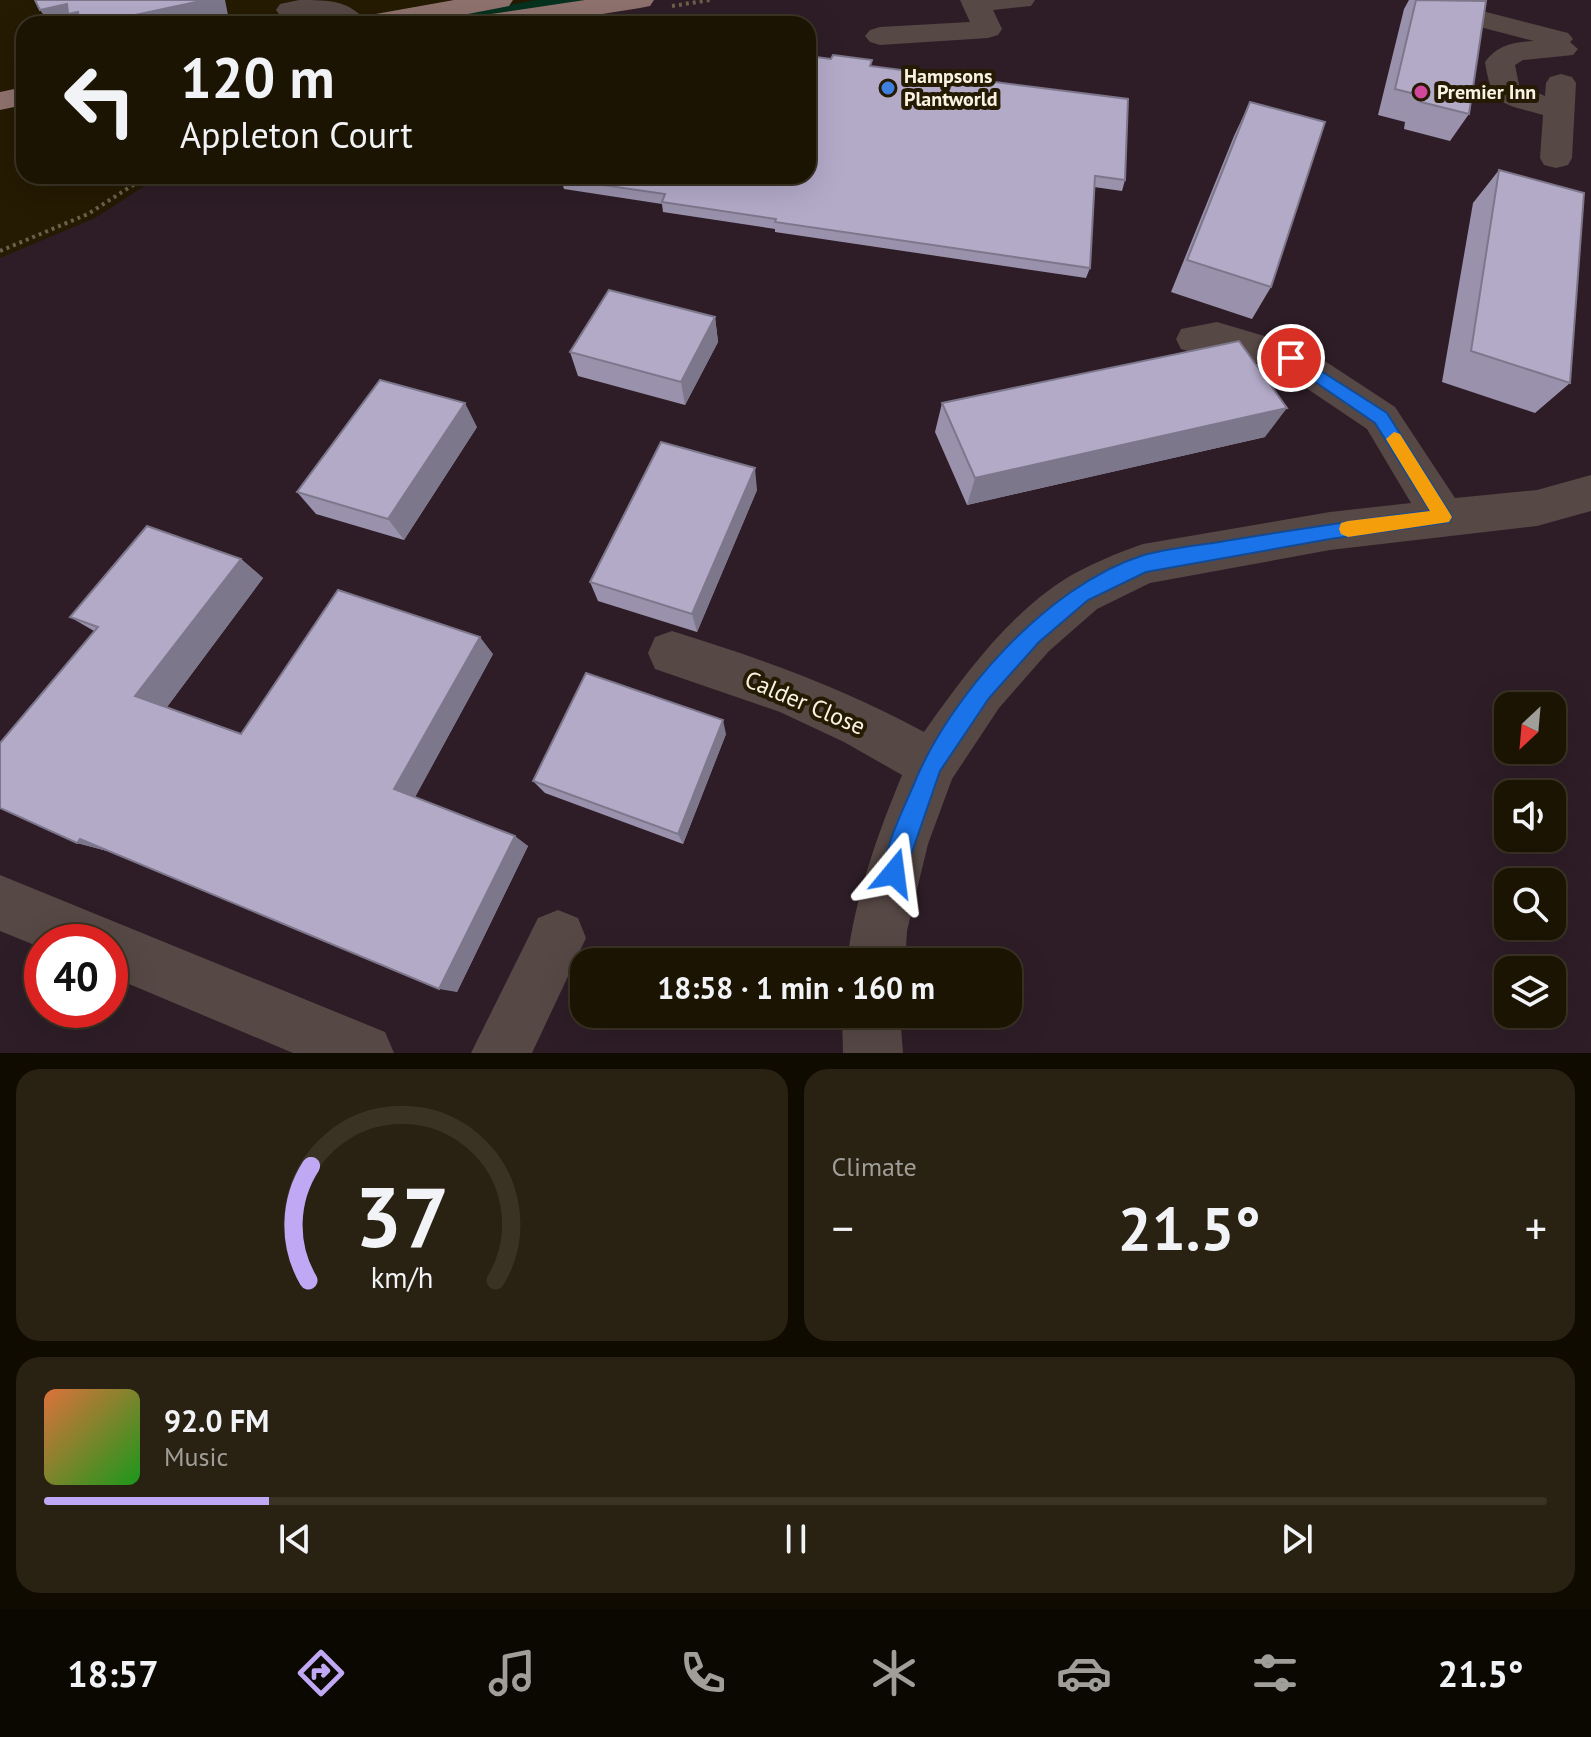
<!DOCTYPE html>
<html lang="en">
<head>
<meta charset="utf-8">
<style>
	:root { --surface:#1c1402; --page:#292111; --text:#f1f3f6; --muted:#a09e99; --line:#3a3324; --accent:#c0a8f4 }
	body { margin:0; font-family:"PT Sans",sans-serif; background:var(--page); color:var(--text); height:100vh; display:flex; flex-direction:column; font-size:30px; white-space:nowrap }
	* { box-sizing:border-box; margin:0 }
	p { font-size:26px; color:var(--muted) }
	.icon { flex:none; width:44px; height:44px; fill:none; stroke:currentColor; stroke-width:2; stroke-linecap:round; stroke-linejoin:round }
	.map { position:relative; height:1053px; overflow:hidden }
	.sheet { display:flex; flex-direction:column; gap:16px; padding:16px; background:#0f0b01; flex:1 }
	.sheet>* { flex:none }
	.hud { position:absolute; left:16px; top:16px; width:800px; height:168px; border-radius:24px; box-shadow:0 8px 32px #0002,0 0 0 2px var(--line); background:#1c1402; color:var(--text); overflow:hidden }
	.needle { width:52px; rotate:206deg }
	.controls { position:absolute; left:1494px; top:692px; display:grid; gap:16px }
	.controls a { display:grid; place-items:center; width:72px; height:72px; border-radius:16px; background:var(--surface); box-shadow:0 8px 32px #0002,0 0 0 2px var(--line); font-size:40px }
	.speed { position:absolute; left:24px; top:924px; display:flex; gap:16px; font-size:40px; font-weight:700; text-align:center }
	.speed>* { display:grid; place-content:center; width:104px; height:104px; border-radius:50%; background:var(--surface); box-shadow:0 8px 32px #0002,0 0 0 2px var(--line); line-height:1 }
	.speed .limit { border:12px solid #d22; background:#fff; color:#111 }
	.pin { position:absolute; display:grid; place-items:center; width:68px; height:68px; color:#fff; margin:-34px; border:4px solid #fff; border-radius:50%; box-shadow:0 2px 8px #0007 }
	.me { position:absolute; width:88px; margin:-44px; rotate:16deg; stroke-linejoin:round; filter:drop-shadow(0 0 6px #0008) }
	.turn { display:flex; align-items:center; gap:28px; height:168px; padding:0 32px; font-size:36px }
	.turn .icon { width:104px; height:104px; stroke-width:2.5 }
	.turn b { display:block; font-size:56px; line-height:68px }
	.big { font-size:60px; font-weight:700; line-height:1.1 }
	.sheet .widget { flex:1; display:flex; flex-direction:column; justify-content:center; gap:12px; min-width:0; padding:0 28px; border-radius:24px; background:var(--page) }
	.sheet .dial { align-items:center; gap:0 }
	.dial svg { height:208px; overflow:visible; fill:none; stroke:var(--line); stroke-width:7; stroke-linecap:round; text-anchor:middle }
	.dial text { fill:var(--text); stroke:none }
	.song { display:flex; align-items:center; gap:24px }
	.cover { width:96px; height:96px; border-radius:12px; background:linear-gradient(135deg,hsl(20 70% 55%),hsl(120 70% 35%)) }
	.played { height:8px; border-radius:4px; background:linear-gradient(90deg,var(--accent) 15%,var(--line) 15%) }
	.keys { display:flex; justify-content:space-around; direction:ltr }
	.heat { display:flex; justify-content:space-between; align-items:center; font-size:44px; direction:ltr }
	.sheet .tiles { flex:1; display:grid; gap:16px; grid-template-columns:1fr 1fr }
	.widget:last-child { grid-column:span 2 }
	.trip { position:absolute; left:570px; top:948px; width:452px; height:80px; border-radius:24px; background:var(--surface); box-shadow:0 8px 32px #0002,0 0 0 2px var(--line); font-weight:700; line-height:80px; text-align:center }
	.menu { display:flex; height:128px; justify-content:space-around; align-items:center; background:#0b0801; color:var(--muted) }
	.menu .icon { width:56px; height:56px }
	.menu .current { color:var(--accent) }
	.menu b { font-size:36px; color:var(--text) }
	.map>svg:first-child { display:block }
</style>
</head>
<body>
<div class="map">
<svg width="1591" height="1053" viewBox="0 0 1591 1053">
	<rect width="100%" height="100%" fill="#251a02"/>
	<path fill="#2e1d27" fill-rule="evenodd" d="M 640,0 L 1591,0 L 1591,1053 L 0,1053 L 0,258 L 95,218 L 160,176 L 808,176 L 808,24 L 494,24 ZM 1508,706 L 1552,706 L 1552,750 L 1508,750 ZM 1508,794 L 1552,794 L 1552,838 L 1508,838 ZM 1508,882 L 1552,882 L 1552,926 L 1508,926 ZM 42,942 L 110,942 L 110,1010 L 42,1010 ZM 584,962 L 1008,962 L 1008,1014 L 584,1014 ZM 1508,970 L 1552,970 L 1552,1014 L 1508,1014 Z"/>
	<path fill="#05311e" d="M 536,0 L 587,0 L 442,24 L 405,24 Z"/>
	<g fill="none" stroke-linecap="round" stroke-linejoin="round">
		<path stroke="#6a614b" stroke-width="4" stroke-dasharray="3 4" stroke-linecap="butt" d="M 672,6 L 710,0
			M 0,251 L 88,214 L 147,176"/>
		<path fill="#564845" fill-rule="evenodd" d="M 299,0 C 331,0 349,0 369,24 L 341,24 L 327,15 L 290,18 L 280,16 L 276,10 L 280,4 Z
			M 960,0 L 1035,0 L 1031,6 L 993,10 L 1002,29 L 998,35 L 988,38 L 880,45 L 870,42 L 865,36 L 870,30 L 880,27 L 970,22 Z
			M 1459,5 L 1568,33 L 1573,39 L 1570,42 L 1578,49 L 1573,55 L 1523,60 L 1515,65 L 1519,85 L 1545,96 L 1546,83 L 1550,77 L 1561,74 L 1572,77 L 1576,83 L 1572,158 L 1568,165 L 1556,168 L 1544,165 L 1540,158 L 1543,115 C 1502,103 1492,107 1485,62 C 1497,45 1514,42 1534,41 L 1449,19 L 1445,13 L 1449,7 Z
			M 1217,322 L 1305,348 L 1395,407 L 1455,498 L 1537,490 L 1591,475 L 1591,511 L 1537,526 L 1330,550 L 1150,583 L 1097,609 L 1049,651 L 999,708 L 952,779 L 928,844 L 907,931 L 905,962 L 847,962 C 855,897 877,836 902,775 L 844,742 L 780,712 L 655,669 L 648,653 L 655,637 L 672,631 C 762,659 841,687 924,732 C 963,677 1007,616 1065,579 C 1088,565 1117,553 1143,544 L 1330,512 L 1411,503 L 1367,429 L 1278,369 L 1217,350 L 1195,353 L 1181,349 L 1176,339 L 1181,329 Z
			M 0,875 L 385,1032 L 394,1053 L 293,1053 L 110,976 L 110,942 L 42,942 L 42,948 L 0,931 Z
			M 558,910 L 578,918 L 586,938 L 532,1053 L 471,1053 L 538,918 Z
			M 842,1014 L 900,1014 L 903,1053 L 843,1053 Z"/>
		<path fill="#8f726d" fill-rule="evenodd" d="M 454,0 L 513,0 L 509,6 L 499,8 L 416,24 L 356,24 L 360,18 L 370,15 Z
			M 585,0 L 654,0 L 650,6 L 640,8 L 539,24 L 470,24 L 474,18 L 484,15 Z
			M 24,87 L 24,105 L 0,110 L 0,92 Z"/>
	</g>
	<path fill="#9a92ac" d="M 1409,0 L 1484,0 L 1469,114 L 1450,141 L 1404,129 L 1405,122 L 1378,115 L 1404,9 Z
		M 871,66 L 1125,180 L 1122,191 L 1094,187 L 1090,268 L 1086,278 L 775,232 L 775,229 L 663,212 L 662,204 L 564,189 L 561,179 Z
		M 1250,102 L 1271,287 L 1252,319 L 1171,292 L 1234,136 Z
		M 1499,170 L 1570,383 L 1535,413 L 1442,382 L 1473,203 Z
		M 715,317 L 718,342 L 685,405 L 578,376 L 570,352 Z
		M 942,403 L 1265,437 L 967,505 L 935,432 Z
		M 477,427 L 404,540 L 316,514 L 297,492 Z
		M 757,490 L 697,632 L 598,601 L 590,582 Z
		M 241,559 L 263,578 L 167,707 L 241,734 L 493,654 L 415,797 L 528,846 L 457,992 L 111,852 L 77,843 L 94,631 L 70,617 Z
		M 726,734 L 683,844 L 545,793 L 533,781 Z"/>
	<path fill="#7d778c" d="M 198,0 L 225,0 L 228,15 L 216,24 L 93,24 Z
		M 67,4 L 78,12 L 87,24 L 50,24 L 40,10 Z
		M 715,317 L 718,342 L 685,405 L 681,382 Z
		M 465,403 L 477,427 L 404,540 L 388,519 Z
		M 1287,408 L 1265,437 L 967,505 L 975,478 Z
		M 755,468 L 757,490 L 697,632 L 692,614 Z
		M 241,559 L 263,578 L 164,711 L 135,696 Z
		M 480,637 L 493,654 L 413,801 L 394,789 Z
		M 723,720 L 726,734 L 683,844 L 678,834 Z
		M 515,836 L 528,846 L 457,992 L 439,989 Z
		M 80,839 L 111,852 L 77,843 Z"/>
	<path fill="#b3aac8" stroke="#7d778c" stroke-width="2" d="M 35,0 L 198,0 L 196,2 L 93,24 L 80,24 L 78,12 L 68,14 L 67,4 L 40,10 Z
		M 1416,0 L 1486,1 L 1469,114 L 1421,102 L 1423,96 L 1395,89 Z
		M 833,55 L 872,60 L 870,66 L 1128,99 L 1125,180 L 1095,176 L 1090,268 L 775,222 L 776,219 L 662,202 L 665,194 L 561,179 L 562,176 L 808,176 L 808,56 L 831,59 Z
		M 1250,102 L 1325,122 L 1271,287 L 1187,260 Z
		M 1499,170 L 1584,193 L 1570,383 L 1471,351 Z
		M 609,290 L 715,317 L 681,382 L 570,352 Z
		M 1239,341 L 1287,408 L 975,478 L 942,403 Z
		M 380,380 L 465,403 L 388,519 L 297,492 Z
		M 661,442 L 755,468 L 692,614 L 590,582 Z
		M 147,526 L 241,559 L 135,696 L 241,734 L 338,590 L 480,637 L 394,789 L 515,836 L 439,989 L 80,839 L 77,843 L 0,808 L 0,743 L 98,627 L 70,617 Z
		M 586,673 L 723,720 L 678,834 L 533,781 Z"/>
	<path fill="#1a73e8" stroke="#114b97" stroke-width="2" d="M 1291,352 L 1387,413 L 1449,512 L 1452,517 L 1449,522 L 1330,539 L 1146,572 L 1088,600 L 1039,642 L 989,698 L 940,771 L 902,881 L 894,884 L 886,881 C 877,860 905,806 914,784 C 950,695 1048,586 1141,556 C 1167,548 1197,546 1225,541 C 1293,530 1361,519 1430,511 L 1375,423 L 1286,362 L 1283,358 Z"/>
	<path fill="#f59e0b" d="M 1394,432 L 1400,434 L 1449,512 L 1452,517 L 1449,522 L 1348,537 L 1341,534 L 1339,529 L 1341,523 L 1348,521 L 1430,511 L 1386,439 Z"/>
	<circle fill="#3f7fe0" stroke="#251a02" stroke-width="3" cx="888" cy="88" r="8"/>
	<circle fill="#d1479c" stroke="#251a02" stroke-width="3" cx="1421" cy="92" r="8"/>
	<g text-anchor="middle" stroke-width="8" stroke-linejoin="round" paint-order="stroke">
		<g font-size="20" font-weight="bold" fill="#faf3e3" stroke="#251a02" text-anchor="start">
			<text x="904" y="83">Hampsons<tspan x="904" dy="23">Plantworld</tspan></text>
			<text x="1437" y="99">Premier Inn</text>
		</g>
		<g font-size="24" fill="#faf3e3" stroke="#251a02">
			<text transform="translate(805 703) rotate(23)" y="8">Calder Close</text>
		</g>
	</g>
</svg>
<div class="controls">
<a><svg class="needle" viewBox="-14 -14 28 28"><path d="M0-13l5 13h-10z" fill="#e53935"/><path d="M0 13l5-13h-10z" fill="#a09e99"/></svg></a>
<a><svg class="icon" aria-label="sound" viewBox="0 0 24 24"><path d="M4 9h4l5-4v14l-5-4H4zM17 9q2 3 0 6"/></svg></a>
<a><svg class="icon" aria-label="search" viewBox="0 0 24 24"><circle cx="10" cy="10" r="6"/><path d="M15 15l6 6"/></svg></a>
<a><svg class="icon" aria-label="layers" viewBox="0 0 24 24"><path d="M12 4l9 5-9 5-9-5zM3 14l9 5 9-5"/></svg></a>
</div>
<div class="speed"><div class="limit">40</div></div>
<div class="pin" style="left:1291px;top:358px;background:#d93025"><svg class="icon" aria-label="arrive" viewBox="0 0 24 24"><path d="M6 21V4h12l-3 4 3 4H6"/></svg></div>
<svg class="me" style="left:894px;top:873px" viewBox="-20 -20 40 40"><path d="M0-17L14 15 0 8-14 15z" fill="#1a73e8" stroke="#fff" stroke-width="4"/></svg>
<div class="trip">18:58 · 1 min · 160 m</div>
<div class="hud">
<div class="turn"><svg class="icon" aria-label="left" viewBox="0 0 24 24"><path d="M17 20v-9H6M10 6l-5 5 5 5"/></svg><div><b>120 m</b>Appleton Court</div></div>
</div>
</div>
<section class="sheet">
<div class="tiles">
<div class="widget dial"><svg viewBox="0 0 100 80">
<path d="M14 69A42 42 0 1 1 86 69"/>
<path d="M14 69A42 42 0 0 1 15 25" stroke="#c0a8f4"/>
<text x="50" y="56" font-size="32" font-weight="700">37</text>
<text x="50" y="72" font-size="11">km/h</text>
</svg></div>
<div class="widget"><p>Climate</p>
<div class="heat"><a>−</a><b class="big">21.5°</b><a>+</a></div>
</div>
<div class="widget">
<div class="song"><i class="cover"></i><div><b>92.0 FM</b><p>Music</p></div></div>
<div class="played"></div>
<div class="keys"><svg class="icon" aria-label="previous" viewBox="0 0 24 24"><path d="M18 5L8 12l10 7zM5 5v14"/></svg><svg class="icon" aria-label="pause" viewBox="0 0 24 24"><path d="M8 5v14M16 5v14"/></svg><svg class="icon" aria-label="next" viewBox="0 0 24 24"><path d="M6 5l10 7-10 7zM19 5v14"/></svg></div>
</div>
</div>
</section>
<nav class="menu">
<b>18:57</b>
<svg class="icon current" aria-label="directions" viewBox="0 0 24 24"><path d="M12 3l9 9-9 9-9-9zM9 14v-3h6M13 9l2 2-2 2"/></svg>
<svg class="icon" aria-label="music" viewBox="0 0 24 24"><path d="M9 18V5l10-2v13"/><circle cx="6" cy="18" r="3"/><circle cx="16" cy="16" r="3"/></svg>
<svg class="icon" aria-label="phone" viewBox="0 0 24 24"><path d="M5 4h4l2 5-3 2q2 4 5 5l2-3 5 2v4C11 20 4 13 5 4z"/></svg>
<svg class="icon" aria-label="climate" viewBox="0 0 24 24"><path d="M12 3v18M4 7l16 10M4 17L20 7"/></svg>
<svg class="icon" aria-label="car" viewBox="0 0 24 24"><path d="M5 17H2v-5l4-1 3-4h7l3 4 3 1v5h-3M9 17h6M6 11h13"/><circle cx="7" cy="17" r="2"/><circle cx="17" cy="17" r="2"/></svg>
<svg class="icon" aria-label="filters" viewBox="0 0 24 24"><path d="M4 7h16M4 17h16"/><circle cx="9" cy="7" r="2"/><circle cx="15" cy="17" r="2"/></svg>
<b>21.5°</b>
</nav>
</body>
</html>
